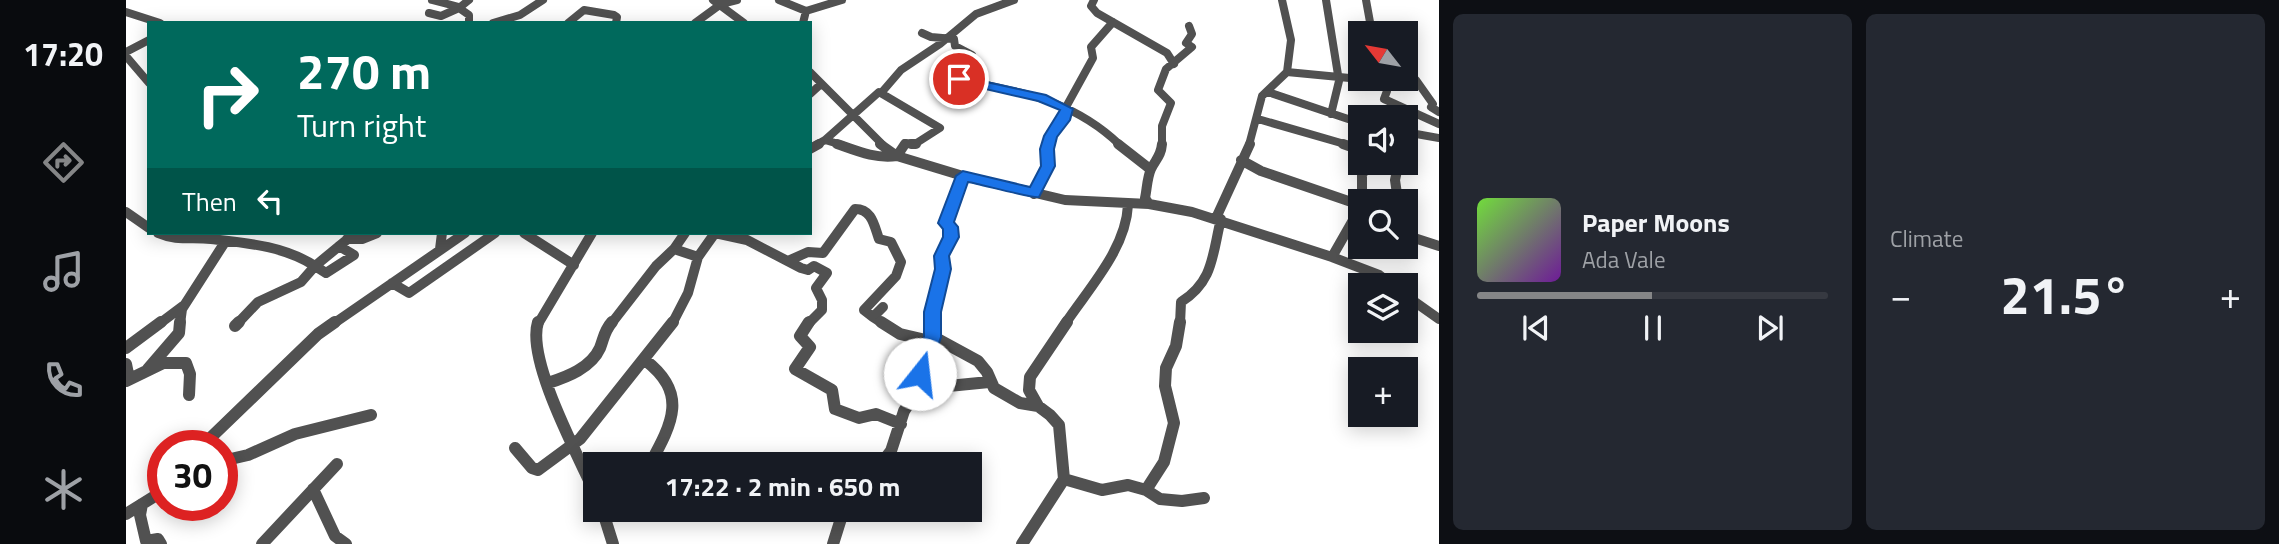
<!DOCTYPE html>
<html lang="en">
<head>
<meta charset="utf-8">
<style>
	:root { --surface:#171b24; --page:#242831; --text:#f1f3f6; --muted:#9ea1a6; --line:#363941; --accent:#858687 }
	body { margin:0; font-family:"Titillium Web",sans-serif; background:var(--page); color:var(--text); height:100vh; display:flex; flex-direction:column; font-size:26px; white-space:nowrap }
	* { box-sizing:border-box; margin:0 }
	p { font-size:23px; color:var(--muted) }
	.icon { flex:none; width:38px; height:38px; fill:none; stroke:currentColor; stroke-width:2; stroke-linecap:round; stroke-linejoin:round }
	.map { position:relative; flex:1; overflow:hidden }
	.details { display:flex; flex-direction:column; gap:14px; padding:14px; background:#0d0f14; width:840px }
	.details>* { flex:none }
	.guide { position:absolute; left:21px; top:21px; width:665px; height:214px; border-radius:0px; box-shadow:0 4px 18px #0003; background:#00695c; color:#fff; overflow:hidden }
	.needle { width:46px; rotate:301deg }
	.fabs { position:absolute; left:1222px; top:21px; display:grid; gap:14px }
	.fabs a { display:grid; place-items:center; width:70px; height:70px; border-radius:0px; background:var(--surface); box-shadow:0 4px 18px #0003; font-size:35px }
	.speed { position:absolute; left:21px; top:430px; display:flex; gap:14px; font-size:35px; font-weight:700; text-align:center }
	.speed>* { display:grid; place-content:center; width:91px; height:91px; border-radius:50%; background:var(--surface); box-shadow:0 4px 18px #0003; line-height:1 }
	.speed .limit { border:10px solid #d22; background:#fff; color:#111 }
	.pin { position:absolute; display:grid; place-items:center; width:60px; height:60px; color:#fff; margin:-30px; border:4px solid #fff; border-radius:50%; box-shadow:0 2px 7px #0007 }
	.me { position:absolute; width:77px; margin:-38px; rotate:16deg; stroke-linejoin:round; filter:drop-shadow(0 0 5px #0008) }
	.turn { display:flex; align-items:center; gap:24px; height:147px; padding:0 35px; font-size:32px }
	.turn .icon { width:91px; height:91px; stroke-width:2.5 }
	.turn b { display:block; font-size:49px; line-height:60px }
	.then { display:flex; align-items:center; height:66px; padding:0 35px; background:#0003; gap:14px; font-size:26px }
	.big { font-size:52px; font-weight:700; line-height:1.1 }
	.details .card { flex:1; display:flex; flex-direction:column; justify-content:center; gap:10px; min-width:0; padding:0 24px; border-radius:10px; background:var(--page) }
	.song { display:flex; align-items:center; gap:21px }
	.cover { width:84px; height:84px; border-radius:10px; background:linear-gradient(135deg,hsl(100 70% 55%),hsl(280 70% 35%)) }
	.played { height:7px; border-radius:4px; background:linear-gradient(90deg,var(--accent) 50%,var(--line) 50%) }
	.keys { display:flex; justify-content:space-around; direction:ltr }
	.heat { display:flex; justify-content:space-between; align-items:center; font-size:38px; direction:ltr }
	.details .tiles { flex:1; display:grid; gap:14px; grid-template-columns:repeat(2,1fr) }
	.trip { position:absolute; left:457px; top:452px; width:399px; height:70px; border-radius:0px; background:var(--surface); box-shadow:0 4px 18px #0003; font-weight:700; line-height:70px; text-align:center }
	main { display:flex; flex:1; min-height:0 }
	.tabs { display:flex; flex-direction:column; width:126px; justify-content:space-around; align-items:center; background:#090b0e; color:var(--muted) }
	.tabs .icon { width:49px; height:49px }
	.tabs .current { color:var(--accent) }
	.tabs b { font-size:32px; color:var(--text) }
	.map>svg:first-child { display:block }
</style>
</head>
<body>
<main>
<nav class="tabs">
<b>17:20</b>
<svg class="icon current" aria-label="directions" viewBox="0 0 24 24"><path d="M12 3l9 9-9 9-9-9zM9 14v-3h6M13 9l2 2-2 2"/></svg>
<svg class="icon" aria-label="music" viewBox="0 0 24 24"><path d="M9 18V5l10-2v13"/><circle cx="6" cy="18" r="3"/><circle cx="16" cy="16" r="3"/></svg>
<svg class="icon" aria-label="phone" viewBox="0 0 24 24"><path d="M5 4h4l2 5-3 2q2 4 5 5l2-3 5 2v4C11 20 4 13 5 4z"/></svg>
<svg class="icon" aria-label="climate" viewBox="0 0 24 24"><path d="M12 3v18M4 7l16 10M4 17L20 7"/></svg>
</nav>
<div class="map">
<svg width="1313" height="544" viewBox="0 0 1313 544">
	<rect width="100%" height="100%" fill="#fff"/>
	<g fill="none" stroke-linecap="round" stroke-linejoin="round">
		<path stroke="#515151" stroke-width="8" d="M 306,0 L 333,7
			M 343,0 L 333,8 L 343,15 L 343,23
			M 587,0 L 618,23
			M 653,0 L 680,11 L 677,23
			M 968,0 L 965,6 L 971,13 L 1041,53 L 1048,64
			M 1200,0 L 1213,81 L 1205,114
			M 1240,0 L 1246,33
			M 595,4 L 611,0
			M 680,11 L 716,0
			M 0,12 L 34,23
			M 303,13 L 315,16 L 333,8
			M 367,23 L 394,15 L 417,0
			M 442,23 L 458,10 L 488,15 L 491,17 L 490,23
			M 569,23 L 595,4
			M 796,33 L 805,37 L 828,39 L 829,46 L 846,55 L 832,76 L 833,79 C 896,93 946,99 994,145
			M 0,52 L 23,40
			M 0,56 L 23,83
			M 684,72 L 757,145
			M 1161,72 L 1234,79
			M 1238,79 L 1252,79
			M 1260,79 L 1261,91 L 1258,99 L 1313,124
			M 1279,79 L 1290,80 L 1307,104 L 1305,107 L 1313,112
			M 756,92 L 775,70 L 814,44 L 850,14 L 888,0
			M 1142,92 L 1234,123
			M 684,94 L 695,84
			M 1132,119 L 1222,145
			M 1279,132 L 1313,138
			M 699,140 L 716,145
			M 699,140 L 753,92 L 814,128 L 789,144 L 779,143 L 778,145
			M 690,145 L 699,140
			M 922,145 L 924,136 L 937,120 L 940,107 L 967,58 L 965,47 L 987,22
			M 1036,145 L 1036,126 L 1045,103 L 1032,90 L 1040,69 L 1066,47 L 1060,43 L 1066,34 L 1063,26
			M 1123,145 L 1136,96 L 1161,72 L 1165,40 L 1156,0"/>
		<path stroke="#515151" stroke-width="10" d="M 711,144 C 731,151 749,159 771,156 L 779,144
			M 754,144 L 771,156 L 837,176 L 939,200 L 1023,204 L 1066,212 L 1206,257 L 1234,208
			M 785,144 L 790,144
			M 992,144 L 1024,169
			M 1217,144 L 1234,150
			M 684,149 L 693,144
			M 1115,160 L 1135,171 L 1234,205
			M 1265,163 L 1272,166 L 1269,180 L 1272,201
			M 908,194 L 922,166 L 922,144
			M 1236,201 L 1236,175 L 1242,163
			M 1023,204 L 1019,198 C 1021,189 1021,178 1025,169 C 1030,159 1035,156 1036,144
			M 0,212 L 23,228
			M 1090,218 L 1124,144
			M 32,233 C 50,241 66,237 85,239 C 121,243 158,246 189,266 L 175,282 L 132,302 L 111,324
			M 398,233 L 448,265
			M 589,233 L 621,240 L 675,268 L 682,270 L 688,266 L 701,273 L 690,288 L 696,300 L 696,310 L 682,324
			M 1279,235 L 1313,246
			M 221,239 L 236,239 L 251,233
			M 213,246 L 228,255 L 200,273 L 189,266 L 229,233
			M 314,249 L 316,233
			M 548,249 L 559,233
			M 1206,257 L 1253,275 L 1266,285
			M 664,260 L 682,252 L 697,253 L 729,209 C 746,209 748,225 753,239 L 765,242 L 775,262 L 770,276 L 738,310 L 747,317 L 757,307
			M 266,283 L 283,293 L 369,233
			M 1279,295 L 1313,319
			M 747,317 L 758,324
			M 33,324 L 57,306
			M 54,324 L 56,309 L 99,242
			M 207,324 L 339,233
			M 412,324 L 466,233
			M 485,324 L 530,266 L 548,249 L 572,257
			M 546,324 L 562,293 L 572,257 L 589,233
			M 806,324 L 806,312 L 817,269 L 816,256 L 825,237 L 824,227 L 820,224 L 837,176
			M 939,324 C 963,288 1000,249 1002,205
			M 1054,324 L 1055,302 C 1088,281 1086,255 1095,219"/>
		<path stroke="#515151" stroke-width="12" d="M 412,322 C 400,360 452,455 469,493
			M 683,322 L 674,336 L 684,347 L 669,369 L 706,390 L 709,409 L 733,418 L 750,414 L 775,424
			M 755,322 L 774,334 L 804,341
			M 109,326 L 113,322
			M 806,336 L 852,361 L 861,372 L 868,388 L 894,403 L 912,406 L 924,415 L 933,425 L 938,479 L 976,490 L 1002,485 L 1020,490 L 1034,499 L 1056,501 L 1078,498
			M 0,348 L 35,322
			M 519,360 C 562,393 547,422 524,464
			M 0,364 L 3,379
			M 22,369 L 53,333 L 54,322
			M 0,381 L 37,363 L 60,363 L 64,374 L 63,395
			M 422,383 C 441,377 465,368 474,348 C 478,338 478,331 486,322
			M 792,389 L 863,382
			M 912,406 L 903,390 L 904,377 L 941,322
			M 76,446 L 192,334 L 209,322
			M 389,448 L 406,468 L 412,470 L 454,439 L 547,322
			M 96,461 L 122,455 L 169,434 L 245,415
			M 755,464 L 765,451 L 778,411 L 792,389 L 797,359 L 806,336 L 806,322
			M 187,489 L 209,536 L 220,544
			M 1020,490 L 1038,462 L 1048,423 L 1039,386 L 1040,368 L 1050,346 L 1054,322
			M 16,504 L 14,515 L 20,541 L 32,539 L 35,544
			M 476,509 L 487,544
			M 0,514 L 37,491
			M 136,544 L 211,464
			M 707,544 L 718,509
			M 896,544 L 938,479"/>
	</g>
	<path fill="#1a73e8" stroke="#114b97" stroke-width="2" d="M 833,76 L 920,95 L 947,109 L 944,120 L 931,137 L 928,149 L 929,166 L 913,197 C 908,199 854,184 842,182 L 828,222 L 832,227 L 833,237 L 823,256 L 825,269 L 815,312 L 815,337 L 801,379 L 794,382 L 788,379 L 785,374 L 788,359 L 798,337 L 798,312 L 809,269 L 808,256 L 817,237 L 817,229 L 812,223 L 830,176 L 837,171 L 904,187 L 915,166 L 914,149 L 918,136 L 934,110 L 912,101 L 829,82 L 829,77 Z"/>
</svg>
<div class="fabs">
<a><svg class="needle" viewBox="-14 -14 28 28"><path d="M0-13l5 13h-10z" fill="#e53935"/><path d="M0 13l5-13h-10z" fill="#9ea1a6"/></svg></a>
<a><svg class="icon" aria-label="sound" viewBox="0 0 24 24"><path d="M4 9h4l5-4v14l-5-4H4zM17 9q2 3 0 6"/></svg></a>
<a><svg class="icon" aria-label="search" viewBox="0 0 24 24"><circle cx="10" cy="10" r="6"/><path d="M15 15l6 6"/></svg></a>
<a><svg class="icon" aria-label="layers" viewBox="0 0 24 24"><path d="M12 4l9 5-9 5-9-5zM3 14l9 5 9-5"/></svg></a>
<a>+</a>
</div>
<div class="speed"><div class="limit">30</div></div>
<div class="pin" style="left:833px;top:79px;background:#d93025"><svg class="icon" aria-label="arrive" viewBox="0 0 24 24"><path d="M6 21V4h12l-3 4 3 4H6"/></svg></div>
<svg class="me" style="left:794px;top:374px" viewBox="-20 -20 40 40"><circle r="19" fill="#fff"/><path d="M0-13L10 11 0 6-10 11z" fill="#1a73e8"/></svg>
<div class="trip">17:22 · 2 min · 650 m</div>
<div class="guide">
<div class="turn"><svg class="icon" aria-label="right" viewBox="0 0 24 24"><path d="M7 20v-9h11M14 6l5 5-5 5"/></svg><div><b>270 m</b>Turn right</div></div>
<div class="then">Then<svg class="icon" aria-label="left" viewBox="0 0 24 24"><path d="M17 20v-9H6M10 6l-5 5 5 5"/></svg></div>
</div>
</div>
<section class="details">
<div class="tiles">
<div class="card">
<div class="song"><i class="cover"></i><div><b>Paper Moons</b><p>Ada Vale</p></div></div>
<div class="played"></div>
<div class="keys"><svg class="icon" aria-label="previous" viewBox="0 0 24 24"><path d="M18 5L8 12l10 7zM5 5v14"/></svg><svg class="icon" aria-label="pause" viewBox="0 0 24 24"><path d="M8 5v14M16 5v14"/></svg><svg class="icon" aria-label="next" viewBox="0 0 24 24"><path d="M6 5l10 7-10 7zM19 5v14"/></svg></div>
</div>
<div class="card"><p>Climate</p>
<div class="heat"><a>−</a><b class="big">21.5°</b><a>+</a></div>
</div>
</div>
</section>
</main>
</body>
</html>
